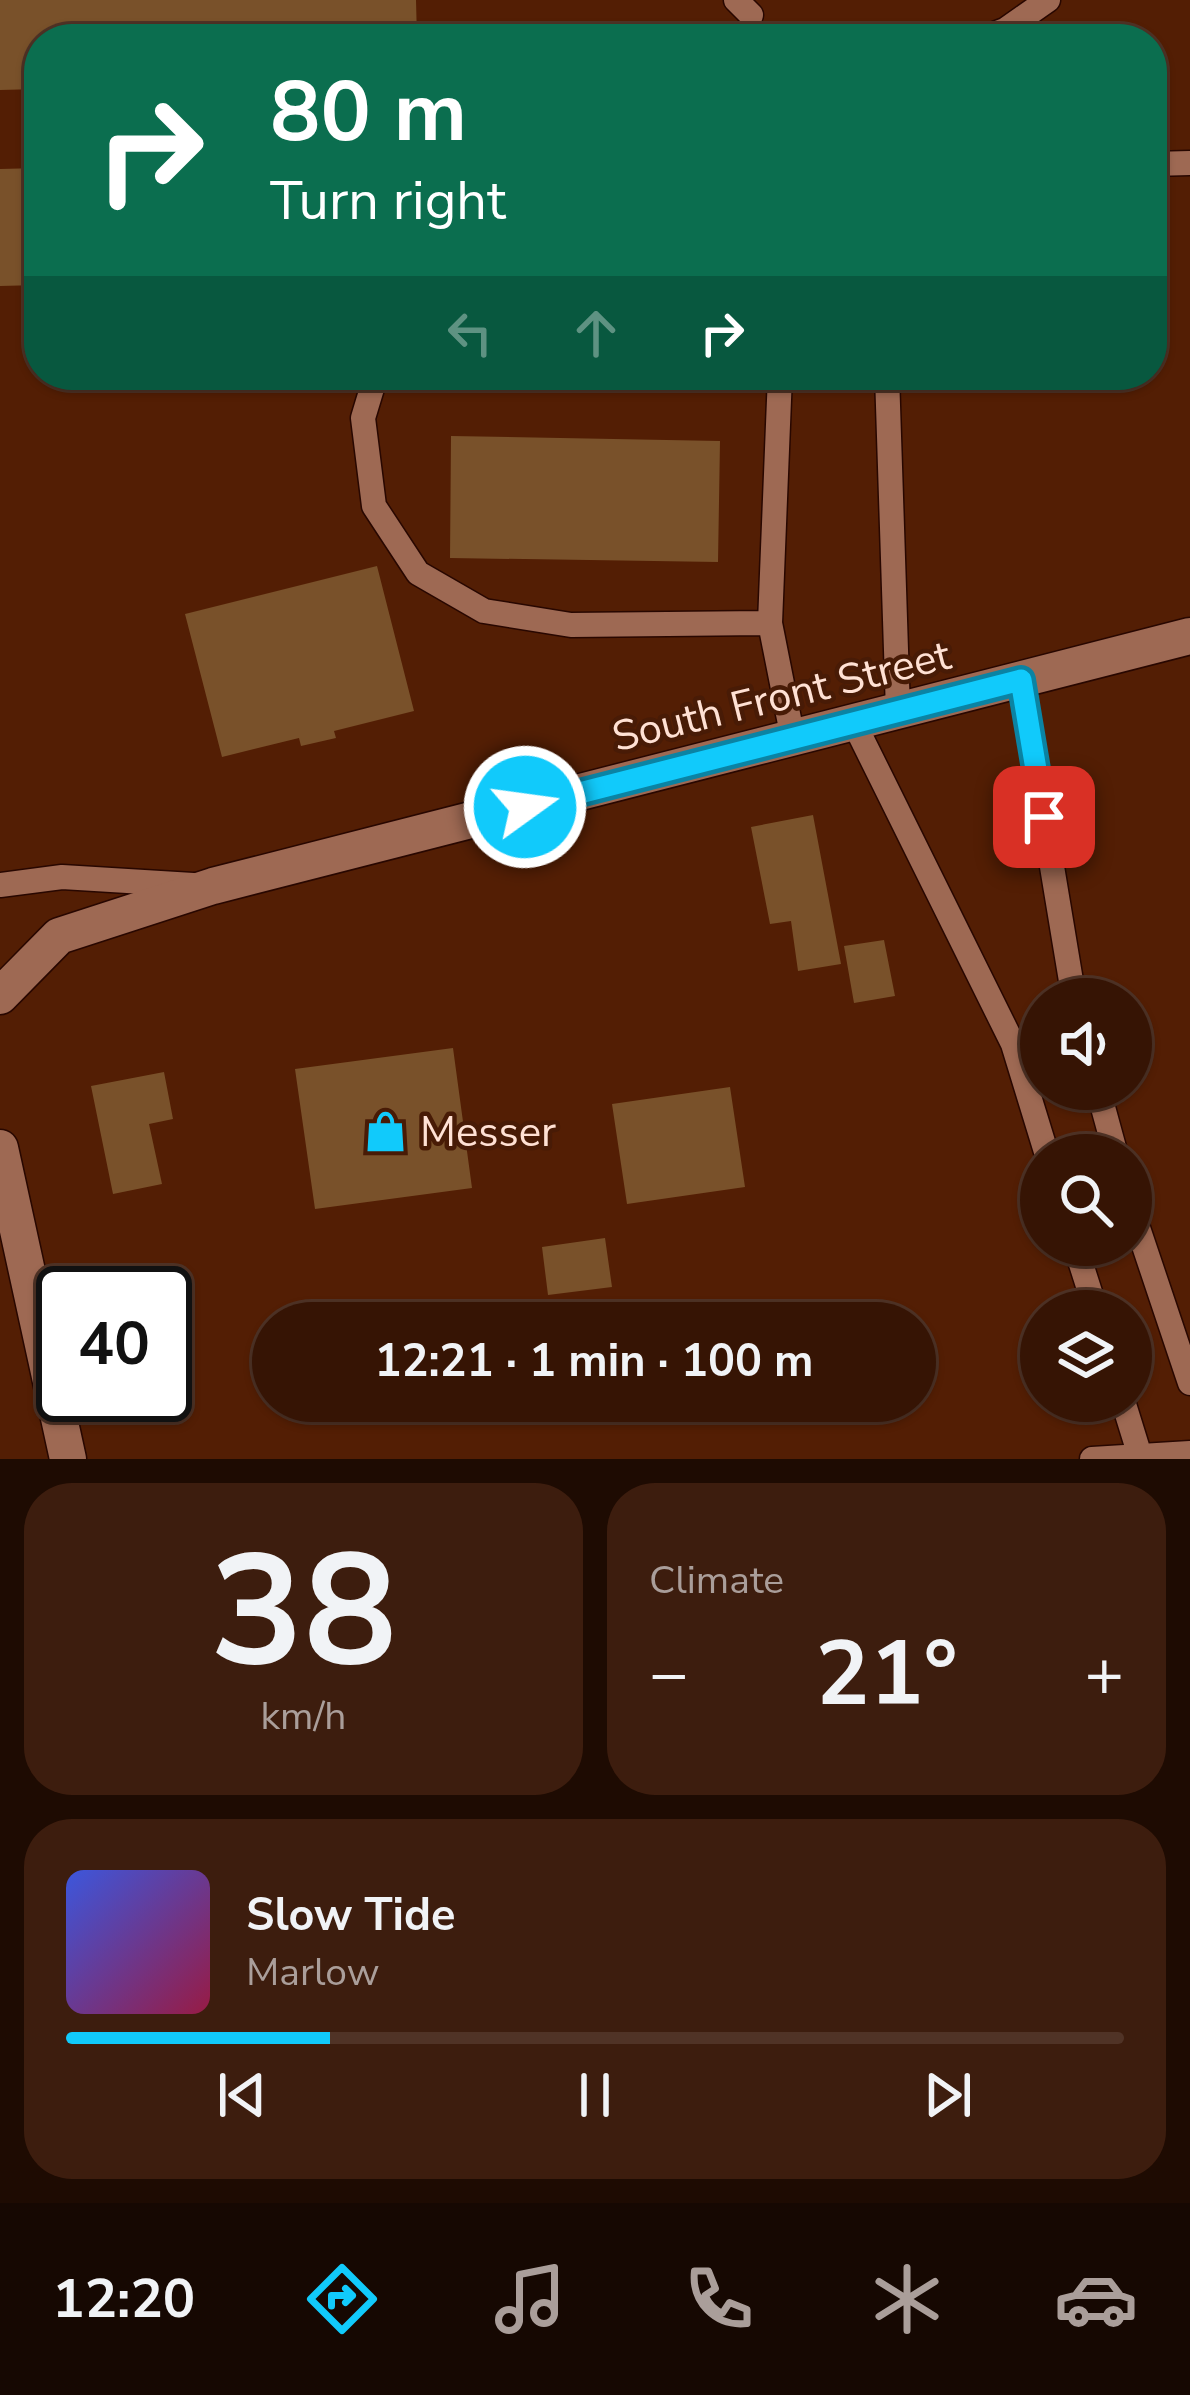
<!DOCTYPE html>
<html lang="en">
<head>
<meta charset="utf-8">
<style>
	:root { --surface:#361404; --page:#3d1d0e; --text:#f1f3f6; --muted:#aa9e9a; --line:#503326; --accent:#11cafb }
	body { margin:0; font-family:"Nunito Sans",sans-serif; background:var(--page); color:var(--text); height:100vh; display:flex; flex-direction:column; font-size:45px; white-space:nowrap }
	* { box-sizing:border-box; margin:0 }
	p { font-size:39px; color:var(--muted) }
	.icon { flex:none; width:66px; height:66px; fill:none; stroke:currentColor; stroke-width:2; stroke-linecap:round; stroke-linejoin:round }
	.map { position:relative; height:1459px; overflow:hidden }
	.side { display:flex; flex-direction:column; gap:24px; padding:24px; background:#1e0b02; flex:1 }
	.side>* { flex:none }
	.guide { position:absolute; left:24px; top:24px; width:1143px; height:366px; border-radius:48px; box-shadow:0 3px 9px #0004,0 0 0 3px var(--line); background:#0b6e4f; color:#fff; overflow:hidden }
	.buttons { position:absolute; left:1020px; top:978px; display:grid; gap:24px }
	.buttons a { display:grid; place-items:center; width:132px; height:132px; border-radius:50%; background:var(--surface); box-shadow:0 3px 9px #0004,0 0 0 3px var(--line); font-size:60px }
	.speed { position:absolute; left:36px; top:1266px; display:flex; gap:24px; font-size:60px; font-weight:700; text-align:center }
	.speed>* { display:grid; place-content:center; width:156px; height:156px; border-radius:50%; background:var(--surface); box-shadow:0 3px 9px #0004,0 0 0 3px var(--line); line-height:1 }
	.speed .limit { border:6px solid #111; border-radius:18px; background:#fff; color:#111 }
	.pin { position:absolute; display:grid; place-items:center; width:102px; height:102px; color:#fff; margin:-51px; border-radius:24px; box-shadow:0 6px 18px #0006 }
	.me { position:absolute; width:132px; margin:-66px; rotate:76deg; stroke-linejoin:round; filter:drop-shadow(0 0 9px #0008) }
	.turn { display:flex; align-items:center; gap:42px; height:252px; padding:0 48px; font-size:54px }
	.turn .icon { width:156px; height:156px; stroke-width:2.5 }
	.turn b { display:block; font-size:84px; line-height:102px }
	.lanes { display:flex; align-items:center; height:114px; padding:0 48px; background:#0003; justify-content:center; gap:60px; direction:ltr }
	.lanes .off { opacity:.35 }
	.big { font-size:90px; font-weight:700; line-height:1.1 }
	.side .tile { flex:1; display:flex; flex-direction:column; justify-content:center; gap:18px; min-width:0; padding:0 42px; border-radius:48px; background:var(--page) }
	.side .dial { align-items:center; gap:0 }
	.dial b { font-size:156px; line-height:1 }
	.song { display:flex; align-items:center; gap:36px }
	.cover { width:144px; height:144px; border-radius:18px; background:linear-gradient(135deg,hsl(230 70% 55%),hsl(340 70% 35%)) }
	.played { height:12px; border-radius:6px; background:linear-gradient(90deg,var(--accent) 25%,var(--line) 25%) }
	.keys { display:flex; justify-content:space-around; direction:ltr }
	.heat { display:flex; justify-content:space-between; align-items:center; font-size:66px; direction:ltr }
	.side .tiles { flex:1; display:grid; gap:24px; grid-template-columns:1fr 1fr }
	.tile:last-child { grid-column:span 2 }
	.trip { position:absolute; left:252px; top:1302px; width:684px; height:120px; border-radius:60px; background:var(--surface); box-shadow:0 3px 9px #0004,0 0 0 3px var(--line); font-weight:700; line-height:120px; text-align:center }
	.dock { display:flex; height:192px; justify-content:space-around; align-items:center; background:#160802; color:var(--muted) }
	.dock .icon { width:84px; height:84px }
	.dock .selected { color:var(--accent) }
	.dock b { font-size:54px; color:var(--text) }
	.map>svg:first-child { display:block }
</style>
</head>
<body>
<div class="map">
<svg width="1190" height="1459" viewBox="0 0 1190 1459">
	<rect width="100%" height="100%" fill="#481b06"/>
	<path fill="#531e04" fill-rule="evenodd" d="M 0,0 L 1190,0 L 1190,1459 L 0,1459 ZM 39,39 L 1152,39 L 1152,375 L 39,375 ZM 1041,999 L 1131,999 L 1131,1089 L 1041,1089 ZM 1041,1155 L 1131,1155 L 1131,1245 L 1041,1245 ZM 63,1293 L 165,1293 L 165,1395 L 63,1395 ZM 1041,1311 L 1131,1311 L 1131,1401 L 1041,1401 ZM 273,1323 L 915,1323 L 915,1401 L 273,1401 Z"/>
	<path fill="#79512a" d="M 0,0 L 416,0 L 417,39 L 39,39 L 39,89 L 0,90 Z
		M 39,168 L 39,285 L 0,286 L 0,169 Z
		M 451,436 L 720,441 L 718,562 L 450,558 Z
		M 377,566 L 414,711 L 334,731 L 336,738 L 301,746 L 299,738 L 222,757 L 185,614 Z
		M 813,815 L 841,964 L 798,971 L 791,921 L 770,924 L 751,827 Z
		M 884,940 L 895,996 L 854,1003 L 844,946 Z
		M 453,1048 L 472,1188 L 315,1209 L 295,1069 Z
		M 164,1072 L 173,1119 L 149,1124 L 162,1184 L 113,1194 L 91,1086 Z
		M 730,1087 L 745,1187 L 627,1204 L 612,1104 Z
		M 605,1238 L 612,1287 L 548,1295 L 542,1247 Z"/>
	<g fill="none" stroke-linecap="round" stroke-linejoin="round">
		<defs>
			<path id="lane" d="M 736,0 L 751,15
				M 981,39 L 1005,30 L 1048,0
				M 1152,164 L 1190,163
				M 376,375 L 363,418 L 374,506 L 418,573 L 484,611 L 571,625 L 770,623
				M 780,375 L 770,623 L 793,739
				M 887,375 L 898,711
				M 1021,680 L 1074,999
				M 854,723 L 1013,1044 L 1047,1155
				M 0,885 L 62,877 L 193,885
				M 1098,1089 L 1116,1155
				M 1131,1207 L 1190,1383
				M 1075,1245 L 1096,1311
				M 1123,1401 L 1140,1456
				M 1092,1459 L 1190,1453"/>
			<path id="secondary" d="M 0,996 L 59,936 L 213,886 L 1190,636
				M 0,1148 L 68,1459"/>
		</defs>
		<use href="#lane" stroke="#280700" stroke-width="27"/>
		<use href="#secondary" stroke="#280700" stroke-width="39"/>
		<use href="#lane" stroke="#9e6953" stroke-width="24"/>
		<use href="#secondary" stroke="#9e6953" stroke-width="36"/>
	</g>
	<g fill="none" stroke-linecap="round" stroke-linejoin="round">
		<defs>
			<path id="route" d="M 525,807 L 1021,680 L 1044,817"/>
		</defs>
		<use href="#route" stroke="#0b83a3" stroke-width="30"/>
		<use href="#route" stroke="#11cafb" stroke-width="21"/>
	</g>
	<defs>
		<symbol id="shop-bare" viewBox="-9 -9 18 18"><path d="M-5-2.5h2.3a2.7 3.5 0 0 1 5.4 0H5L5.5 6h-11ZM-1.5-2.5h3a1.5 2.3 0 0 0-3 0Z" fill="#11cafb" stroke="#481b06" stroke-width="2.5" paint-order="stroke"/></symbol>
	</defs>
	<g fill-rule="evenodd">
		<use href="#shop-bare" x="356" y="1102" width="59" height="59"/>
	</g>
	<g text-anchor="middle" stroke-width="9" stroke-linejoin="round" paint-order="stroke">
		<g font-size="42" fill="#ffe1d4" stroke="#481b06">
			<text transform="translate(781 695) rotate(-14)" y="15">South Front Street</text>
		</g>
		<g font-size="42" fill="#ffe1d4" stroke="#481b06" text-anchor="start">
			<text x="420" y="1146">Messer</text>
		</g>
	</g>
</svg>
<div class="buttons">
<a><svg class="icon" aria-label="sound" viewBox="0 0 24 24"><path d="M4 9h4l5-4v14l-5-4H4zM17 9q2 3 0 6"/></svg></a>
<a><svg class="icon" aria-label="search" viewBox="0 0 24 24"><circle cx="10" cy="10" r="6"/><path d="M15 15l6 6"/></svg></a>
<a><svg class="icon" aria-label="layers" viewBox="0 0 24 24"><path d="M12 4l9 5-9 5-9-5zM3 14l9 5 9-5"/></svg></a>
</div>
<div class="speed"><div class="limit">40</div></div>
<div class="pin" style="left:1044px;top:817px;background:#d93025"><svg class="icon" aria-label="arrive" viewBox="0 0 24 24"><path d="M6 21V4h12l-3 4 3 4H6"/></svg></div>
<svg class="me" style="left:525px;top:807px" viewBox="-20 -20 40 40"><circle r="17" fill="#11cafb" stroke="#fff" stroke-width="3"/><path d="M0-11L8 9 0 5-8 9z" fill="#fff"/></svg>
<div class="trip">12:21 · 1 min · 100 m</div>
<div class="guide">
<div class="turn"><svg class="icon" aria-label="right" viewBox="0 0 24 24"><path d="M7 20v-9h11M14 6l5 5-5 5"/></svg><div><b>80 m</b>Turn right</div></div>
<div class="lanes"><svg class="icon off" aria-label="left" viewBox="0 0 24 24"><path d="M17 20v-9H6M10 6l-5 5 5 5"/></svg><svg class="icon off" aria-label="ahead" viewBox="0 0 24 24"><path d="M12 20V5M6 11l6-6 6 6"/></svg><svg class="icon" aria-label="right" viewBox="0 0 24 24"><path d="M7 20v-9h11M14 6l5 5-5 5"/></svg></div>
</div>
</div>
<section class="side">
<div class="tiles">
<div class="tile dial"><b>38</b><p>km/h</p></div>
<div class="tile"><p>Climate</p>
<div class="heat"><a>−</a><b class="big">21°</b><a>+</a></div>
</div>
<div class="tile">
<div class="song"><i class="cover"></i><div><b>Slow Tide</b><p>Marlow</p></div></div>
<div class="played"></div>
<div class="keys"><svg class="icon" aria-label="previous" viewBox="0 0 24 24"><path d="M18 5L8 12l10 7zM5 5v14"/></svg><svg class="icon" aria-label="pause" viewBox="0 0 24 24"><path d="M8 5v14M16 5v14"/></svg><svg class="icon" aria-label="next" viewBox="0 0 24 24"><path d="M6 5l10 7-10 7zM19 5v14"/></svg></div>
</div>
</div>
</section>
<nav class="dock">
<b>12:20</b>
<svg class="icon selected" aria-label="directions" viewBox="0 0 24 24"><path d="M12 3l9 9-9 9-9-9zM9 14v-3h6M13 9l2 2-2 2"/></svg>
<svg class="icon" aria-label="music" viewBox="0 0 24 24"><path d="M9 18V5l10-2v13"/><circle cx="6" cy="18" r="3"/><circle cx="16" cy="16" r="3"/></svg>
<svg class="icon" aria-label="phone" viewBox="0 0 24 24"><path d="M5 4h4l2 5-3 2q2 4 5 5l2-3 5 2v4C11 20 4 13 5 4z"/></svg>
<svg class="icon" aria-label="climate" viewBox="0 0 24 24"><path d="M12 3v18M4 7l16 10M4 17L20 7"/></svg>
<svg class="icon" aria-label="car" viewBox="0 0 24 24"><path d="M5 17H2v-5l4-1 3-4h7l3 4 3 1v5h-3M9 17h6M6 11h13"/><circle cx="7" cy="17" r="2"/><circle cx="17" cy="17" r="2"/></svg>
</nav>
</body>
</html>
